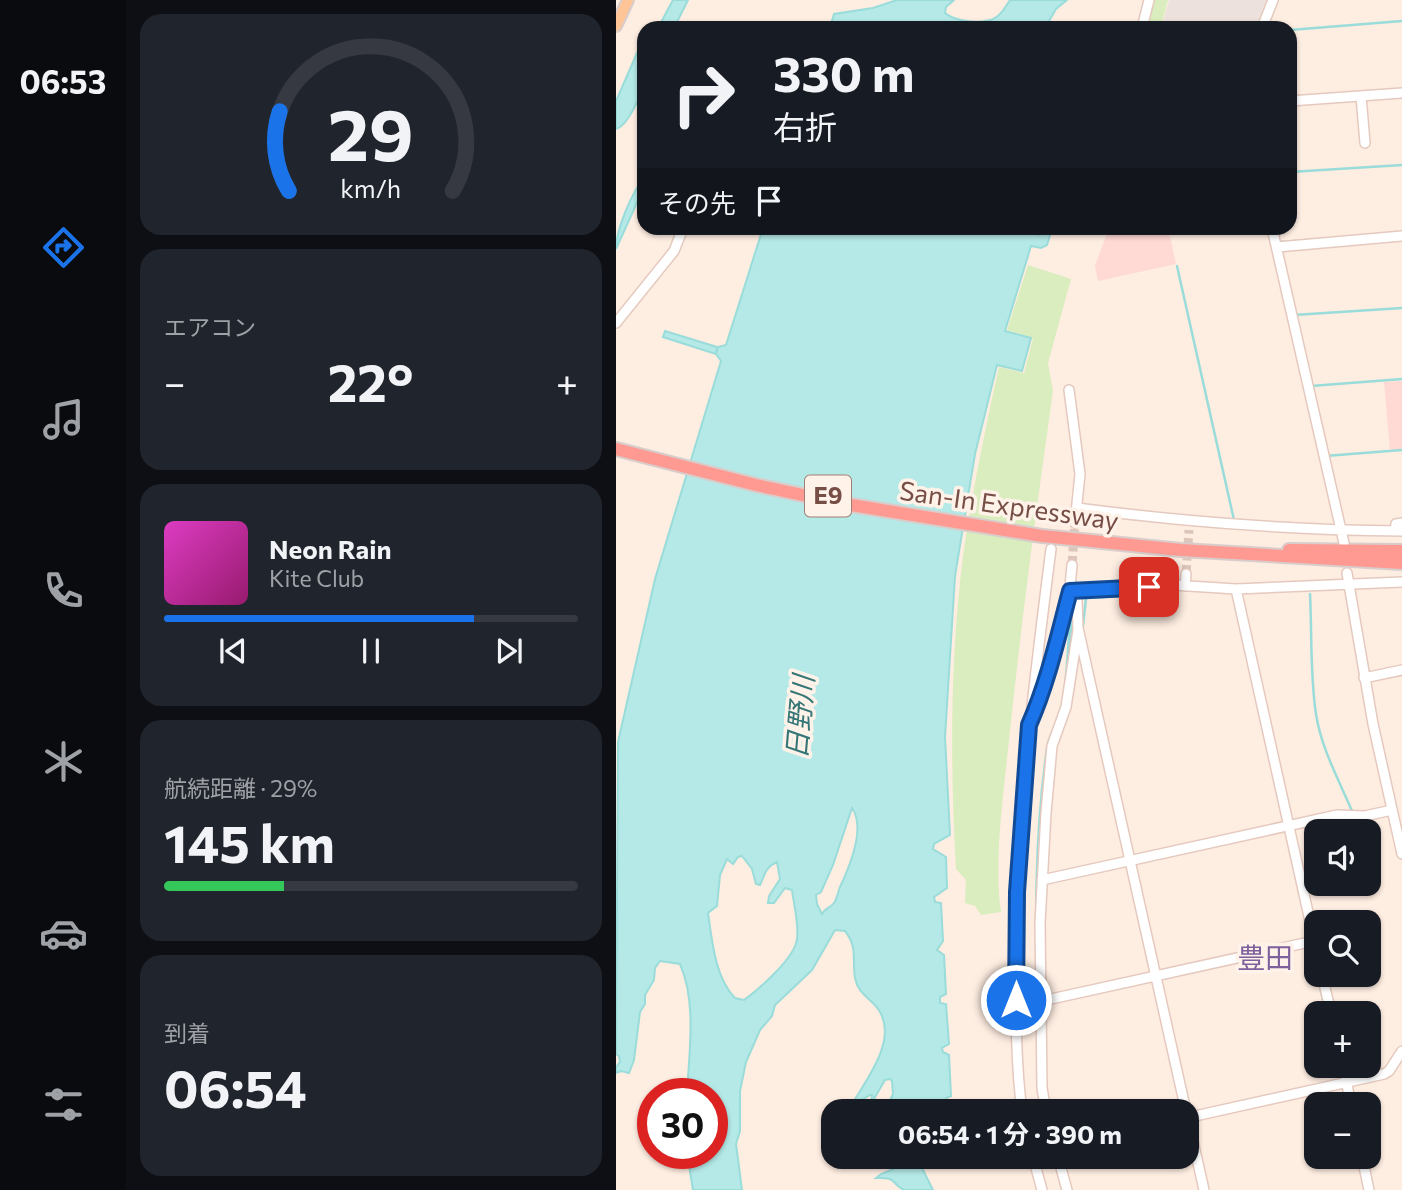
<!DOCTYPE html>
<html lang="ja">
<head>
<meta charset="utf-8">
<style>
	:root { --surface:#171b24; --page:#20242c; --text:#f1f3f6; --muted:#9ea1a6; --line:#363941; --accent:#1a73e8 }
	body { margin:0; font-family:Commissioner,"Noto Sans JP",sans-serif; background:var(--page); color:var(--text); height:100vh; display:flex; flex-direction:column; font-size:26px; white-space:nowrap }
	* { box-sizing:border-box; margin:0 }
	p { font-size:23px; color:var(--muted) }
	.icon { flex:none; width:38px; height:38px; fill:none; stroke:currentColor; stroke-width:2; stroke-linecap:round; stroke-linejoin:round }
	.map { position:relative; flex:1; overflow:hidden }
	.sheet { display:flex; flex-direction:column; gap:14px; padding:14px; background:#0d0f14; width:490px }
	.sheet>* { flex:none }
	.banner { position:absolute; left:21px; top:21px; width:660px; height:214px; border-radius:21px; box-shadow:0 2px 5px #0004; background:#171b24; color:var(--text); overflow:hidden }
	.fabs { position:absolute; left:688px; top:819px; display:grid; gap:14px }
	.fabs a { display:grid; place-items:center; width:77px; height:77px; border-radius:14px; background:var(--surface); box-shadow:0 2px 5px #0004; font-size:35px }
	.speed { position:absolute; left:21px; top:1078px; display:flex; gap:14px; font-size:35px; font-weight:700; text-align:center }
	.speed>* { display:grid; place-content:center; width:91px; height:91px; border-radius:50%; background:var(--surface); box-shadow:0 2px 5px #0004; line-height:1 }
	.speed .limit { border:10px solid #d22; background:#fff; color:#111 }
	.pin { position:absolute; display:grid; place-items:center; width:60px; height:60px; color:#fff; margin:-30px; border-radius:14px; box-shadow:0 4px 10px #0006 }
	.me { position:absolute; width:77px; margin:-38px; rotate:0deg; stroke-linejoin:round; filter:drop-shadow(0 0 5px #0008) }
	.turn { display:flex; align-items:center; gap:24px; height:147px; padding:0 21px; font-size:32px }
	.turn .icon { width:91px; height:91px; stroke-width:2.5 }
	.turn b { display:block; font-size:49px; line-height:60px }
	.then { display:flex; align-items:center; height:66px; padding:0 21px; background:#0003; gap:14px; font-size:26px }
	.big { font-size:52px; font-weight:700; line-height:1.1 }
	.sheet .tile { flex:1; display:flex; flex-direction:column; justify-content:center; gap:10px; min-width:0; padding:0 24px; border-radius:21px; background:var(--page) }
	.sheet .dial { align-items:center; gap:0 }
	.dial svg { height:182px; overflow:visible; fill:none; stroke:var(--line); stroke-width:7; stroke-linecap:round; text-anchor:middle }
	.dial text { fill:var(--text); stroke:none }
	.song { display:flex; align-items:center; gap:21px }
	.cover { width:84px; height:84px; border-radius:10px; background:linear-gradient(135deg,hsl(310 70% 55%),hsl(320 70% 35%)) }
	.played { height:7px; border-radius:4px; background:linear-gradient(90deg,var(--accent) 75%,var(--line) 75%) }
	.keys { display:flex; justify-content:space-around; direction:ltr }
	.heat { display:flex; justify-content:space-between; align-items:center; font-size:38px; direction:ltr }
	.charge { height:10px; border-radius:5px; background:linear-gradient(90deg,#34c759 29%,var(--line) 0) }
	.trip { position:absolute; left:205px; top:1099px; width:378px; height:70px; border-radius:21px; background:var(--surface); box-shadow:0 2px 5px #0004; font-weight:700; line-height:70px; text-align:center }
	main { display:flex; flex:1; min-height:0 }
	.dock { display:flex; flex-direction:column; width:126px; justify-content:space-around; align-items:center; background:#090b0e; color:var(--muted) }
	.dock .icon { width:49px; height:49px }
	.dock .on { color:var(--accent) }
	.dock b { font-size:32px; color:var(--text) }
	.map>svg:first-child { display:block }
</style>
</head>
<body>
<main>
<nav class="dock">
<b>06:53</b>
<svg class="icon on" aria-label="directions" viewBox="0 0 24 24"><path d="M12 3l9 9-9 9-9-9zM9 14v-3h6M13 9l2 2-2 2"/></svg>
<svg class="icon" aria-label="music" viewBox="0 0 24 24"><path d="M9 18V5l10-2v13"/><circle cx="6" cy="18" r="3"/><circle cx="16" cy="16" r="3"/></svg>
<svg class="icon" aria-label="phone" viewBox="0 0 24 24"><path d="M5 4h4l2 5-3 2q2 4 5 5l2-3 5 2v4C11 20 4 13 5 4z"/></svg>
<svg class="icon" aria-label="climate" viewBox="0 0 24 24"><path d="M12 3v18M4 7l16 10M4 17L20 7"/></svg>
<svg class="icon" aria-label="car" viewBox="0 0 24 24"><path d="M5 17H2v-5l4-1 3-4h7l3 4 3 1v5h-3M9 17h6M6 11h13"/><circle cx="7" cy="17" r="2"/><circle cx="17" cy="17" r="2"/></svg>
<svg class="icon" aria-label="filters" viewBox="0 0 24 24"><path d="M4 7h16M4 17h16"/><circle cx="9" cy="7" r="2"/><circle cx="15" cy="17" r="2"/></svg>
</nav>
<section class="sheet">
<div class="tile dial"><svg viewBox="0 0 100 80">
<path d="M14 69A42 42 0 1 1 86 69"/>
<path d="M14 69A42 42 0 0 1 10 34" stroke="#1a73e8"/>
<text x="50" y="56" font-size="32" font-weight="700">29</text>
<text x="50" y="72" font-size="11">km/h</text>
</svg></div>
<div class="tile"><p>エアコン</p>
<div class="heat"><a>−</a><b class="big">22°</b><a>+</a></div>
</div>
<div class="tile">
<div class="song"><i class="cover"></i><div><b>Neon Rain</b><p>Kite Club</p></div></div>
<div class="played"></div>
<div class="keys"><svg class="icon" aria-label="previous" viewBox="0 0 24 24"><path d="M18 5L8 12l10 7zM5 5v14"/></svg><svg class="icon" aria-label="pause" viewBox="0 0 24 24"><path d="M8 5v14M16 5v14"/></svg><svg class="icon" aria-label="next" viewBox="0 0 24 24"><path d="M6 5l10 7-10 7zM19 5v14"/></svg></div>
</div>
<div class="tile"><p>航続距離 · 29%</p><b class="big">145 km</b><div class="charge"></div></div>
<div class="tile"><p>到着</p><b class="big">06:54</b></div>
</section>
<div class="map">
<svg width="786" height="1190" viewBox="0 0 786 1190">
	<rect width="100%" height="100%" fill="#feede1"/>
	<path fill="#ffd9d4" d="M 493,228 L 552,228 L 560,264 L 482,281 L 479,266 Z
		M 786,381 L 786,449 L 774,450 L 768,382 Z"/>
	<path fill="#ece1dd" d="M 553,0 L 651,0 L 639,28 L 552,28 L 546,26 Z"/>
	<path fill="#daedbe" d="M 538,0 L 552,0 L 545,28 L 530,28 Z
		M 412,265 L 455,279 L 432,363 L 437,391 C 421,504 406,617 394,731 C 389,783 377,860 385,912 L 365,915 L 359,906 L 349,903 L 350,880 L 340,869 C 334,765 334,659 347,556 C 356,492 369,430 383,367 L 408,373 L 417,338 L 391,330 Z"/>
	<path fill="#b4e9e7" stroke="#99dcda" stroke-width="2" fill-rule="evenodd" d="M 57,0 L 72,0 L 58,28 L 42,28 Z
		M 281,0 L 338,0 L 330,7 L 329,13 C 339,21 361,24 374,20 C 383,18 389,8 394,0 L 451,0 L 440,9 L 429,28 L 214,28 L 218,14 L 257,8 Z
		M 28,37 C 28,51 31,69 28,83 C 25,95 12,126 0,129 L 0,101 Z
		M 28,177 L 28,187 L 0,249 C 0,229 16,193 28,177 Z
		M 147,228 L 422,228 L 420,234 L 422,235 L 425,228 L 436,228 L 431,245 L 425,248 L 415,246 L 389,331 L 415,338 L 406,371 L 381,365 L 359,454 L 339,576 L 329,737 L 334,835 L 318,844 L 317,849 L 330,857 L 331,888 L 318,897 L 319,902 L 325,903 L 327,941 L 321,950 L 328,955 L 330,994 L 324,997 L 324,1003 L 330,1004 L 333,1044 L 326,1048 L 327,1052 L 333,1055 L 335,1096 L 330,1098 L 330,1102 L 336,1104 L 336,1111 L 269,1111 L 277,1094 L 276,1081 L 274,1079 L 269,1080 L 255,1104 L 256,1095 L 254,1095 L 244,1101 L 237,1111 L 232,1111 C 246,1085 282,1043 264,1012 C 257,999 242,995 239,978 C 236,960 242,947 229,931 L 219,930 L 196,970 L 159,1005 L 156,1016 L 144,1030 L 130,1062 L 124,1091 L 124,1131 L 120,1144 L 126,1190 L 77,1190 L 71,1153 L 96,1153 L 96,1094 L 71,1094 C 73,1052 81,1003 64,964 L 44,961 L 39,968 L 38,980 L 29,995 L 29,1004 L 24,1012 L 18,1060 L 13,1073 L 5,1071 L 0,1073 L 0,1067 L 4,1062 L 3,1056 L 0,1054 L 2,742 L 39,579 L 105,361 L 100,354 L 47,337 L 49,331 L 101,347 L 100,354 L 102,347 L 110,345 ZM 236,808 C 250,828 233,868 224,887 C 222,892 221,899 218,903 C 214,908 209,908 206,914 L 201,904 L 200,895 L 205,892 L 217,865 ZM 126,856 L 136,869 L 140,884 L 144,885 C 149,875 149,867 161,862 L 164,879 L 153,896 L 152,903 L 158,903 L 169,888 L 176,890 C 178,906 183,923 181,939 C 179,958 143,989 128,1000 L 119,998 C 99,978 96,940 92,913 L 101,906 L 104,875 L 111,859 L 117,864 L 122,857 Z
		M 454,621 L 456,621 C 452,662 451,703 433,742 L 421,1016 C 419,926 418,835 431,747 C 432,736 440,727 443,717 C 451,687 451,652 454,621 Z
		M 277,1157 L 304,1157 L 307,1170 L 317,1190 L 288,1190 C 273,1182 282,1177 260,1178 L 265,1174 L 280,1168 Z"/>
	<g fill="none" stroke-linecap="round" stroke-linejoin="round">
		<path stroke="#99dcda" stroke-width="2.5" d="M 674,30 L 786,21
			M 674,172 L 786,165
			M 662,239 L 665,242 L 692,240
			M 561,266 L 618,520
			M 678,315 L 786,308
			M 695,386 L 786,379
			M 709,456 L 786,450
			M 694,594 C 696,634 694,675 700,714 C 705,748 723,780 736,811
			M 467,626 L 470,598 L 561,593
			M 696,949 L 700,966
			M 703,982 L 710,1013"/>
		<path stroke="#dcc5ba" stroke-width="9" stroke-dasharray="9 4.5" stroke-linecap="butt" d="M 456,565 L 459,523
			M 570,574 L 573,530"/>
		<defs>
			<path id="minor" d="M 526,28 L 533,0
				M 646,28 L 657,0
				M 745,96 L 749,143
				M 674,101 L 786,93
				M 656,228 L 728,543
				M 661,247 L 786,236
				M 0,323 L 58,251 L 67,228
				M 453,390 L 464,474 L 459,523
				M 461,508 C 569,522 677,530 786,531
				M 779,531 L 780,524 L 786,523
				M 731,573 L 757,724 L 786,854
				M 569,586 L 570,574
				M 620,589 L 700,948
				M 454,591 L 461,599 L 462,628 L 570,1111
				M 454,591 L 557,585 L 620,589 L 786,582
				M 748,678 L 786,670
				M 417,715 C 437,671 453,613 456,565
				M 426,880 L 721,815 L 749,816 L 776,810
				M 706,975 L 715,1013
				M 426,1001 L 698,941
				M 727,1066 L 735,1104
				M 406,1111 C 400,1066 400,1019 400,973 C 399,830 417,690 435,549
				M 430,1111 L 426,1088 L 424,923 L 430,813 L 436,746 L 450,707 L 462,630
				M 571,1114 L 588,1190
				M 570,1118 L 768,1074 L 773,1071 L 786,1051
				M 417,1157 L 426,1190
				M 442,1157 L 451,1190
				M 746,1157 L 753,1190"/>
			<path id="major" d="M 0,26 L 12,0"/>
			<path id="highway" d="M 0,449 L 140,485 L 229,504 L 426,536 L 565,550 L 786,563
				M 673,550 L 786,551"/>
		</defs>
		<use href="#minor" stroke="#e5c9be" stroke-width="12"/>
		<use href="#major" stroke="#d9cdcb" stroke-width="14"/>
		<use href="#highway" stroke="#d9cdcb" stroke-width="16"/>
		<use href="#minor" stroke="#fff" stroke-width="9"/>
		<use href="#major" stroke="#ffc597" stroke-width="10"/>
		<use href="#highway" stroke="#fe9a92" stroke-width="12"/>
	</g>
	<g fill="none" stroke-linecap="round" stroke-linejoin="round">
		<defs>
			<path id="route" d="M 400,1000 L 401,892 L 413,725 C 432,682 442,636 454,591 L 533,587"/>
		</defs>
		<use href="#route" stroke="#114b97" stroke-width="18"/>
		<use href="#route" stroke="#1a73e8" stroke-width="12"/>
	</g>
	<g text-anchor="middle" stroke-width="7" stroke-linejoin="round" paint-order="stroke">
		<rect fill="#fff2e9" stroke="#a07f76" stroke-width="2" x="189" y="475.5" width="46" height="41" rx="5"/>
		<g font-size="24" font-weight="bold" fill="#774e45">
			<text x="212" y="504">E9</text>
		</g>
		<g font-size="26" fill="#774e45" stroke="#fff2e9">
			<text transform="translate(393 506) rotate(8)" y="9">San-In Expressway</text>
		</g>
		<g font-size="28" font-style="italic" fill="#357776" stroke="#fff2e9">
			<text transform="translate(184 717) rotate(-85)" y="10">日野川</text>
		</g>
		<g font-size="28" fill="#7d609c" stroke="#fff2e9">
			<text x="649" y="968">豊田</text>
		</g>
	</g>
</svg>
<div class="fabs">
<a><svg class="icon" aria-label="sound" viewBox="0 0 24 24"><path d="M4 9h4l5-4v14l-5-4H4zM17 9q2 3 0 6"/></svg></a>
<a><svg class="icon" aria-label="search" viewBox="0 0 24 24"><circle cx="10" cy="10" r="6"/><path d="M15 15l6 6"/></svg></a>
<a>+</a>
<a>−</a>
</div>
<div class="speed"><div class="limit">30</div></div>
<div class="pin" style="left:533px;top:587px;background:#d93025"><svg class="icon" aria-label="arrive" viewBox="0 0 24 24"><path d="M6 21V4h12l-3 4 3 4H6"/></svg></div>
<svg class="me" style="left:400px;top:1000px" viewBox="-20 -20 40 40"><circle r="17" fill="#1a73e8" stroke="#fff" stroke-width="3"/><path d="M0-11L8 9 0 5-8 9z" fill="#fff"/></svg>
<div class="trip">06:54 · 1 分 · 390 m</div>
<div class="banner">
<div class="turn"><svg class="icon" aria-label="right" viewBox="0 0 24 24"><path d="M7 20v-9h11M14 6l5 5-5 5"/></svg><div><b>330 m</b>右折</div></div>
<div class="then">その先<svg class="icon" aria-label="arrive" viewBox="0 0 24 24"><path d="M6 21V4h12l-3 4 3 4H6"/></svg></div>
</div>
</div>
</main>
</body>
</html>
